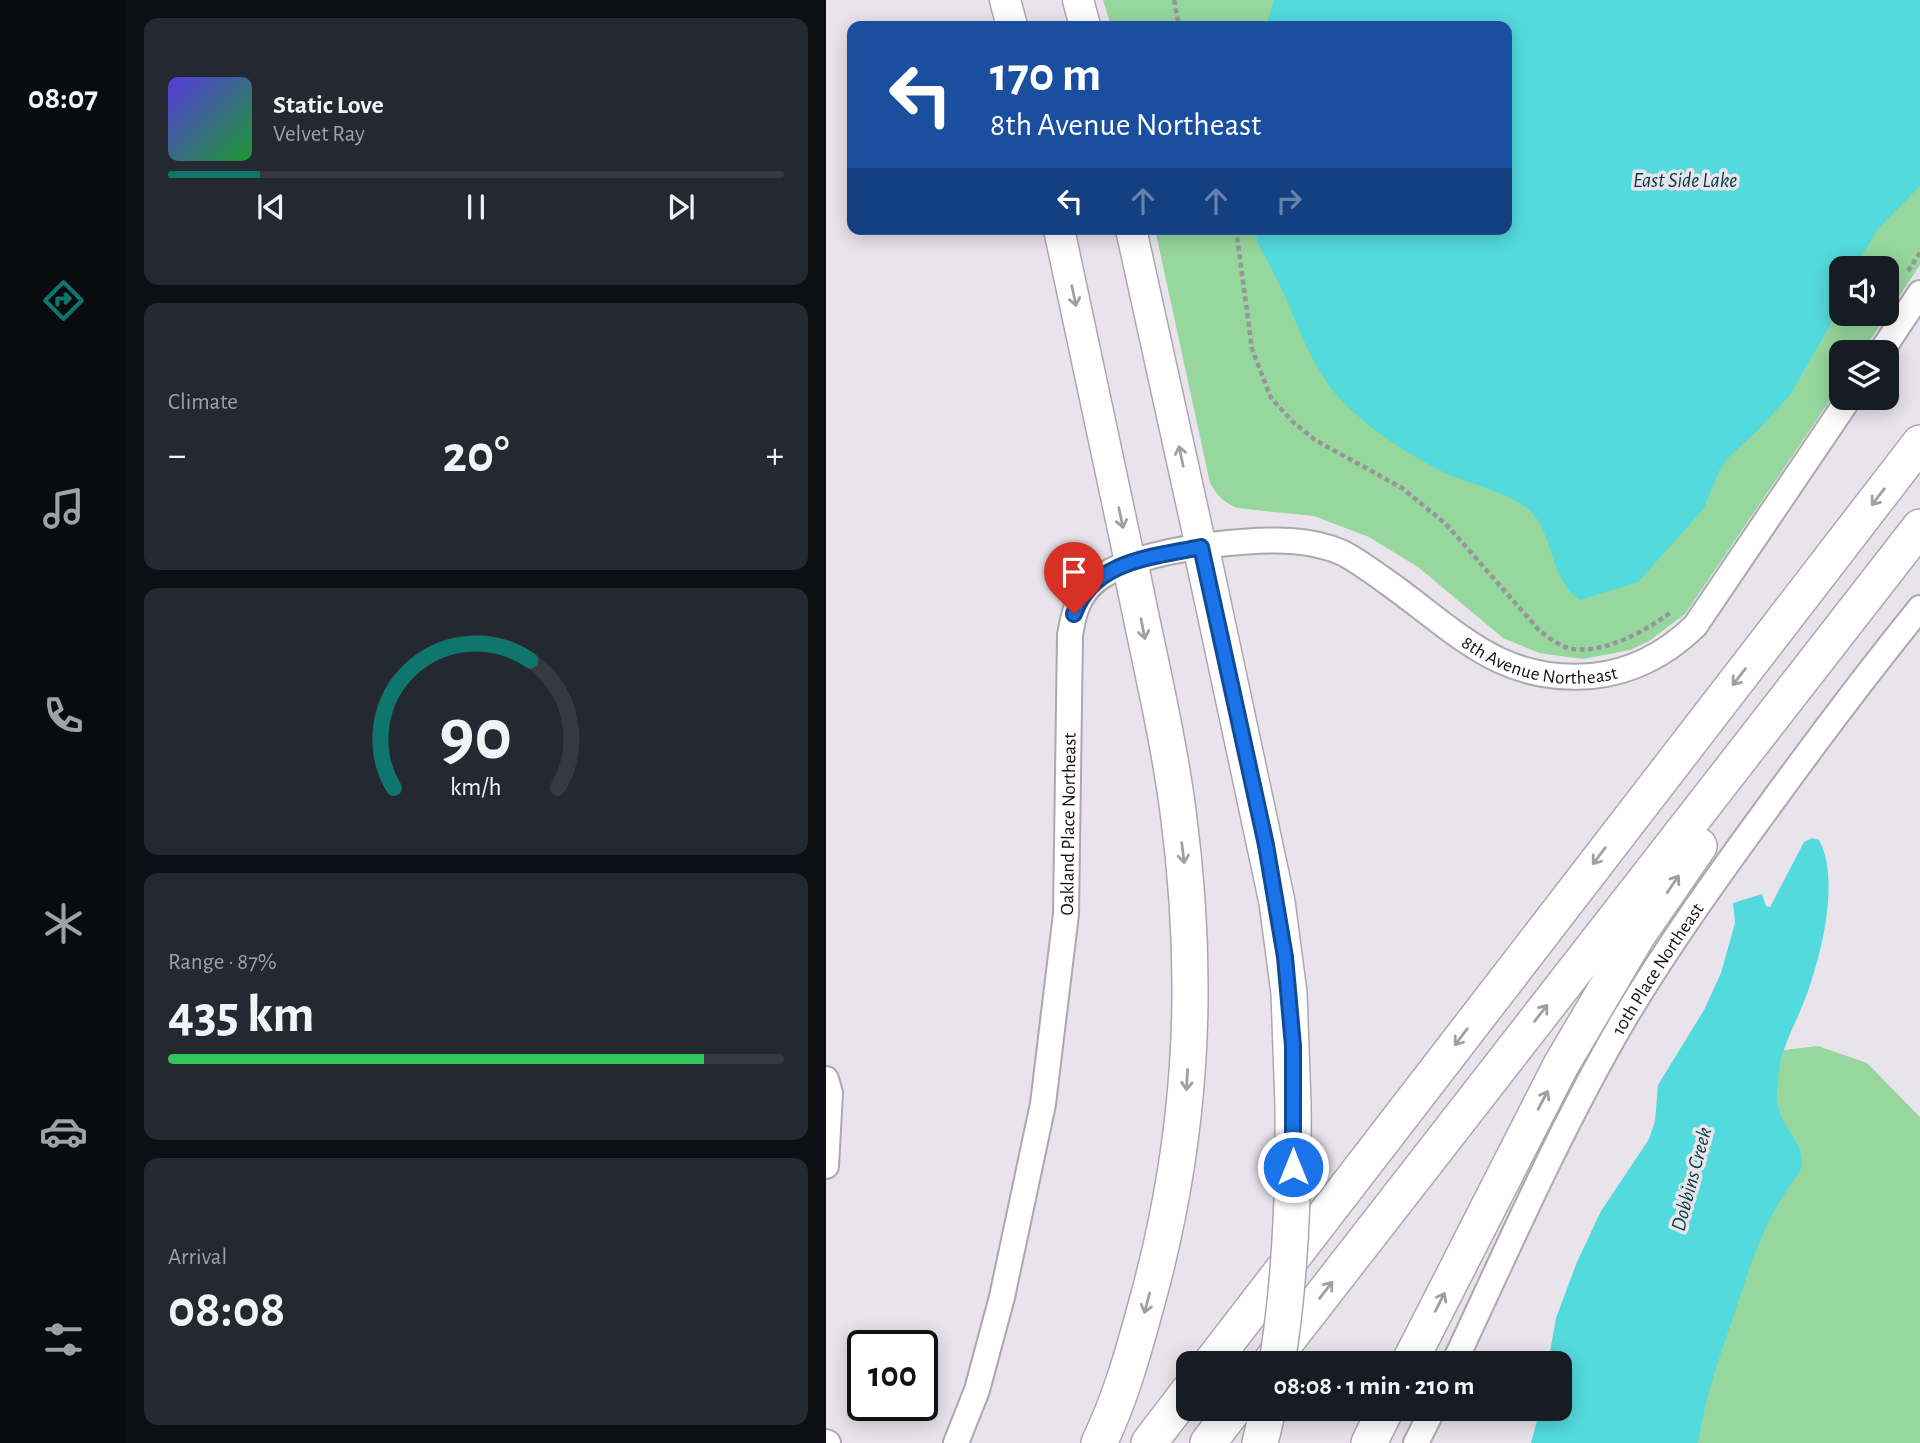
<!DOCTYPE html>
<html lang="en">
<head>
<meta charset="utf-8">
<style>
	:root { --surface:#171b24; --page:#242831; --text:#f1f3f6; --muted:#9ea1a6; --line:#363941; --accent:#0f766e }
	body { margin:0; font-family:"Alegreya Sans",sans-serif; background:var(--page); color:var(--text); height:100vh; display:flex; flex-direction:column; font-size:26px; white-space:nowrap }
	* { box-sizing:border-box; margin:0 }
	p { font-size:23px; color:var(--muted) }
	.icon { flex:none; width:38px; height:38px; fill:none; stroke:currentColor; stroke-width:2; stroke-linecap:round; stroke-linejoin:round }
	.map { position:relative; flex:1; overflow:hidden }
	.sheet { display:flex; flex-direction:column; gap:18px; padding:18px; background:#0d0f14; width:700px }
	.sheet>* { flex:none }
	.top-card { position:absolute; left:21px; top:21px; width:665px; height:214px; border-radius:14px; box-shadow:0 4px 18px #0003; background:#1a4fa0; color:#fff; overflow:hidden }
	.buttons { position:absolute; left:1003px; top:256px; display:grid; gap:14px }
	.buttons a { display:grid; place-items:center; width:70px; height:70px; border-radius:14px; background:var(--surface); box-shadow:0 4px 18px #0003; font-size:35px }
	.speed { position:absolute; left:21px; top:1330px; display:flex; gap:14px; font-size:35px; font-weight:700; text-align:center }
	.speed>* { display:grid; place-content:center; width:91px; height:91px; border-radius:50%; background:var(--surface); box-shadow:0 4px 18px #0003; line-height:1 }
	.speed .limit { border:4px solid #111; border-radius:10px; background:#fff; color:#111 }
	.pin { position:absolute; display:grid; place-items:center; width:60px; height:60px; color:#fff; margin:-72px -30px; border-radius:50% 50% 50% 0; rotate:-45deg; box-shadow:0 0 7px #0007 }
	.pin .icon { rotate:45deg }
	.me { position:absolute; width:77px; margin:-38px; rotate:0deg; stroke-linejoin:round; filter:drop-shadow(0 0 5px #0008) }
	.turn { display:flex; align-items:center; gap:24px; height:147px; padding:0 28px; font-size:32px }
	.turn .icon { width:91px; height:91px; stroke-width:2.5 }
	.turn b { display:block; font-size:49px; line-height:60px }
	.lanes { display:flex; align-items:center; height:66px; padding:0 28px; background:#0003; justify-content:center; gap:35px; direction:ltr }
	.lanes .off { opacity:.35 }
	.big { font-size:52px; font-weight:700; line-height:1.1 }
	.sheet .card { flex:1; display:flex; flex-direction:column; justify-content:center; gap:10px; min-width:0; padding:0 24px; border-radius:14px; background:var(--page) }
	.sheet .dial { align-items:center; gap:0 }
	.dial svg { height:182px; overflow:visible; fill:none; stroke:var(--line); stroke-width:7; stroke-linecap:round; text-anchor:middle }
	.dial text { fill:var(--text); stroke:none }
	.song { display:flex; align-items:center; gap:21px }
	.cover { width:84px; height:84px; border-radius:10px; background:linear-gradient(135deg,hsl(250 70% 55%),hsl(130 70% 35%)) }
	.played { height:7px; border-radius:4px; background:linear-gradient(90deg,var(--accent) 15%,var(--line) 15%) }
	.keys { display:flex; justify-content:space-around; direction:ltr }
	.heat { display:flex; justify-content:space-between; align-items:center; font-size:38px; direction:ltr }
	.charge { height:10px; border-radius:5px; background:linear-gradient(90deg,#34c759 87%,var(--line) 0) }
	.trip { position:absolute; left:350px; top:1351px; width:396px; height:70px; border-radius:14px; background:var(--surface); box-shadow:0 4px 18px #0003; font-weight:700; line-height:70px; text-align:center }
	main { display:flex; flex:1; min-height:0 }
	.tabs { display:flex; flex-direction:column; width:126px; justify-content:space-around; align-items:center; background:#090b0e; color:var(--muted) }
	.tabs .icon { width:49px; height:49px }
	.tabs .on { color:var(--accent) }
	.tabs b { font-size:32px; color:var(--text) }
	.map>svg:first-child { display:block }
</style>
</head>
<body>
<main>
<nav class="tabs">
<b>08:07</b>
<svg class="icon on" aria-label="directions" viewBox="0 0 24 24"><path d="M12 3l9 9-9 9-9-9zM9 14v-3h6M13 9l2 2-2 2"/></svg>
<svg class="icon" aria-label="music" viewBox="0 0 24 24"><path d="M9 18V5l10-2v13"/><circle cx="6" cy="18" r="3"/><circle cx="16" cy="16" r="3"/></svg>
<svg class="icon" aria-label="phone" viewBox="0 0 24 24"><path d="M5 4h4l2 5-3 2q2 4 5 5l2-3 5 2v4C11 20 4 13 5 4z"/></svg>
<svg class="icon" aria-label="climate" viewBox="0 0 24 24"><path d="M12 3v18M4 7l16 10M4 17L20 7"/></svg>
<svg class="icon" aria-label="car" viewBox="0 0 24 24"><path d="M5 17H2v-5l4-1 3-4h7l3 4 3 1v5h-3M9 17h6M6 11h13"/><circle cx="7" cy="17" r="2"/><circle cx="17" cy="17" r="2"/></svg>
<svg class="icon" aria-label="filters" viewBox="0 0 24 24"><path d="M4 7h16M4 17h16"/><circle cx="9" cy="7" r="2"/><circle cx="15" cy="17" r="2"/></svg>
</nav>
<section class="sheet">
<div class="card">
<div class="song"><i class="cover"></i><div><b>Static Love</b><p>Velvet Ray</p></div></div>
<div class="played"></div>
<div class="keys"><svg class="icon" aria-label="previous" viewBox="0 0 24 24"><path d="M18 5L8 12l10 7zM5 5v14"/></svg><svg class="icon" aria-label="pause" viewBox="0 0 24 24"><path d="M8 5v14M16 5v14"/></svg><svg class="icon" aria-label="next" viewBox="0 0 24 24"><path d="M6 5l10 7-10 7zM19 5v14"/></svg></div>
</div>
<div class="card"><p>Climate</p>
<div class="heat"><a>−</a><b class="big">20°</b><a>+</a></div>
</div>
<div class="card dial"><svg viewBox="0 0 100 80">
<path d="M14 69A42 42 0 1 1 86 69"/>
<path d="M14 69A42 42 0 0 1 74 13" stroke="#0f766e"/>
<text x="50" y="56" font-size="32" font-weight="700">90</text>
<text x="50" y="72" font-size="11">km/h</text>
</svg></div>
<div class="card"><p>Range · 87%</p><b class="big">435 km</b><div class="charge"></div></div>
<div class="card"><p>Arrival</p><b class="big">08:08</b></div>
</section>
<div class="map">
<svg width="1094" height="1443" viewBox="0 0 1094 1443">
	<rect width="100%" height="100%" fill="#e9e3eb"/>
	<path fill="#96d79d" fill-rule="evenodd" d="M 277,0 L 1094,0 L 1094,265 L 1036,352 L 1015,352 L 1015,384 L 859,614 L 823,641 L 804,650 L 757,659 L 713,653 L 677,638 L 592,567 L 543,537 L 488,516 L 411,508 C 398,502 391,496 384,483 L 329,229 L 681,229 L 681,26 L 285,26 ZM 1015,268 L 1060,268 L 1060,313 L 1015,313 Z
		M 992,1046 L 1041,1063 L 1094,1117 L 1094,1443 L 841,1443 L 958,1050 Z"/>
	<path fill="#53dadd" d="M 448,0 L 1094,0 L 1094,186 L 1051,230 L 1029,268 L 1015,268 L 1015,302 L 1011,313 L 964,395 L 931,431 L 902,458 L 893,471 L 878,508 L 866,522 L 812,582 L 754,600 C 723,580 728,530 702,509 C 678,490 637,483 609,468 C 576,450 540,427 514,399 C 488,370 474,332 459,296 C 451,278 441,261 432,244 L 429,229 L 681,229 L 681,26 L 440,26 Z
		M 986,838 L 993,840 C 1014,878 996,952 982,991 C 973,1018 957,1042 953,1071 C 951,1084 949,1100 954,1113 C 961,1133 982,1148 974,1171 C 972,1176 968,1180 965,1184 C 957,1197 947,1211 941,1225 C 927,1254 918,1285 908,1315 C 893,1358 879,1398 872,1443 L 705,1443 L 714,1409 L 733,1409 L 733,1363 L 722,1363 L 730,1318 L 751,1262 L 775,1211 L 823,1139 L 829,1121 L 832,1085 L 878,1010 L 895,973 L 909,923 L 907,903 L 936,894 L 940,906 L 944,907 L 978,842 Z"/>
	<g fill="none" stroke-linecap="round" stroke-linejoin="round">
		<defs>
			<g id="minor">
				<path d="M 1055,352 L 1094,293"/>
				<path d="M 0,1079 L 4,1093 L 0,1166"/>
				<path id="s1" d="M 628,1363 C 682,1248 733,1131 797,1021 C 842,945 894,873 946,802 C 994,736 1043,671 1094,608"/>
				<path d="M 0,1442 L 2,1443"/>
				<path id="s2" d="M 130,1443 L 151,1390 L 176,1297 L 217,1104 L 240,914 L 244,635 C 247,618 250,601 263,587 C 295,550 418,538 465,541 C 483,542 501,546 517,553 C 532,561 547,572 561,582 C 630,631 674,684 766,676 C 807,672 840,654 869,626 L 1024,397"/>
				<path d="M 590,1443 L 607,1409"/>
			</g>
			<path id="major" d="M 179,0 L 186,26
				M 252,0 L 259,26
				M 233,229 L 304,562
				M 305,229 L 375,547"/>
			<path id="highway" d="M 375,547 L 451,902 L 463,993 L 467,1104
				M 446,1360 L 1094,527
				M 385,1363 L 1094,443
				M 583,1363 L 735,1065 L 811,936 L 873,846
				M 273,1443 C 293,1402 306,1357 318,1313 C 366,1144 375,985 352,811 C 341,728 320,645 304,562
				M 323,1443 L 362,1392
				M 382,1443 L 408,1409
				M 434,1443 L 442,1409
				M 543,1443 L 560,1409"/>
		</defs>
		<use href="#minor" stroke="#ada7af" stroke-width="28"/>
		<use href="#major" stroke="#ada7af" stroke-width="33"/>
		<use href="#highway" stroke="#ada7af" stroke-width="38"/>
		<path stroke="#99949a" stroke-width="4.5" stroke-dasharray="5 3.5" stroke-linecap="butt" d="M 348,0 L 353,26
			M 410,229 L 426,349 L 445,398 L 466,421 L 489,440 L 576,488 L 620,524 L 712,629 C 720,636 729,643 739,647 C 772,658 820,631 845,612
			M 1082,271 L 1094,253"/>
		<use href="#minor" stroke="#fff" stroke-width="24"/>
		<use href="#major" stroke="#fff" stroke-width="30"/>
		<use href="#highway" stroke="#fff" stroke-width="35"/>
		<defs>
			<path id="highway-bridge" d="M 451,1363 C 465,1277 468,1191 467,1104"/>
		</defs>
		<use href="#highway-bridge" stroke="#ada7af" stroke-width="38" stroke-linecap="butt"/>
		<use href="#highway-bridge" stroke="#fff" stroke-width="35"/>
	</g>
	<defs><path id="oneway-shaft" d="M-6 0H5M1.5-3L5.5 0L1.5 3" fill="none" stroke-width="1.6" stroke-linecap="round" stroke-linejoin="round" transform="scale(1.75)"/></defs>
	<g stroke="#a1a0a1">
		<use href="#oneway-shaft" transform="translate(248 296) rotate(78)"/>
		<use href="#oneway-shaft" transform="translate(355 456) rotate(-102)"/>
		<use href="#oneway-shaft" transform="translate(1052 497) rotate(128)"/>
		<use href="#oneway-shaft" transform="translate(295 518) rotate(78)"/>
		<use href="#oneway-shaft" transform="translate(317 629) rotate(79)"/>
		<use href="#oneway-shaft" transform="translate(913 677) rotate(128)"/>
		<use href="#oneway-shaft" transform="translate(357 853) rotate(83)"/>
		<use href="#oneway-shaft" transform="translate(773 856) rotate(127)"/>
		<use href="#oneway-shaft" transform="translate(847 884) rotate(-56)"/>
		<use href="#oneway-shaft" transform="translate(715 1013) rotate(-52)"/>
		<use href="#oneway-shaft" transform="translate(635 1037) rotate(127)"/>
		<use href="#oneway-shaft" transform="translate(361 1080) rotate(93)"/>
		<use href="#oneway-shaft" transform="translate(717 1100) rotate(-62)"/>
		<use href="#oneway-shaft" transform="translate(500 1290) rotate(-52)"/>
		<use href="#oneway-shaft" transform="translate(614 1302) rotate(-63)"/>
		<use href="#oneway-shaft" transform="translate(321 1303) rotate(105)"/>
	</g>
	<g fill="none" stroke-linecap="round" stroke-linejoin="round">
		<defs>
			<path id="route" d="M 248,614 C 267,560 327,557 375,547 L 440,845 L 459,957 L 467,1046 L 467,1167"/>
		</defs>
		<use href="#route" stroke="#114b97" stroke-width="18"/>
		<use href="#route" stroke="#1a73e8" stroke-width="12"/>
	</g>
	<g text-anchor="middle" stroke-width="7" stroke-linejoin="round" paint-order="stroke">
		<g font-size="19" fill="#131113" stroke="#e9e3eb">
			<text dy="7" stroke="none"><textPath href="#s2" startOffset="1368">8th Avenue Northeast</textPath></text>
			<text dy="7" stroke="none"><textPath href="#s2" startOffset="632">Oakland Place Northeast</textPath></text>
			<text dy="7" stroke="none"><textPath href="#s1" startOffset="444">10th Place Northeast</textPath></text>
		</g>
		<g font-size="21" font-style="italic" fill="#004042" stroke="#e9e3eb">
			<text x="859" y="187">East Side Lake</text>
			<text transform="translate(865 1179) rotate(-75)" y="7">Dobbins Creek</text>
		</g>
	</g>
</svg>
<div class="buttons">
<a><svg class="icon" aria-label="sound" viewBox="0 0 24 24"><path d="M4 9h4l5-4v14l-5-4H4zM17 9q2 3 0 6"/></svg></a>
<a><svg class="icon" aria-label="layers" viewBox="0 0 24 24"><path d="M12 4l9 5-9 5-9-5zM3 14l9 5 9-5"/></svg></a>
</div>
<div class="speed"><div class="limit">100</div></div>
<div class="pin" style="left:248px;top:614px;background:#d93025"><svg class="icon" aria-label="arrive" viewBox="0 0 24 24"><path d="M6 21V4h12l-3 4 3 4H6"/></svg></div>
<svg class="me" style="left:467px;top:1167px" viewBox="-20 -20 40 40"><circle r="17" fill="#1a73e8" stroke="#fff" stroke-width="3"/><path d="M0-11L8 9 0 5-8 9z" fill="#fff"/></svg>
<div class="trip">08:08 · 1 min · 210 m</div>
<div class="top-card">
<div class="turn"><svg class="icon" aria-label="left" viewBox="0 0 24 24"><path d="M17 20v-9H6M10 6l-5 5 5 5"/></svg><div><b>170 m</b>8th Avenue Northeast</div></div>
<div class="lanes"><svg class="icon" aria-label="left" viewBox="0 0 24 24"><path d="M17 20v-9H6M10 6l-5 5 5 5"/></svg><svg class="icon off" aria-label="ahead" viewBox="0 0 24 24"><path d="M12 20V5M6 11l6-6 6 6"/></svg><svg class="icon off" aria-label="ahead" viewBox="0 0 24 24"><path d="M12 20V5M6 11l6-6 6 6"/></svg><svg class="icon off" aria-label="right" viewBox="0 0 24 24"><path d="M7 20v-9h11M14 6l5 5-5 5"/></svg></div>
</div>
</div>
</main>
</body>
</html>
